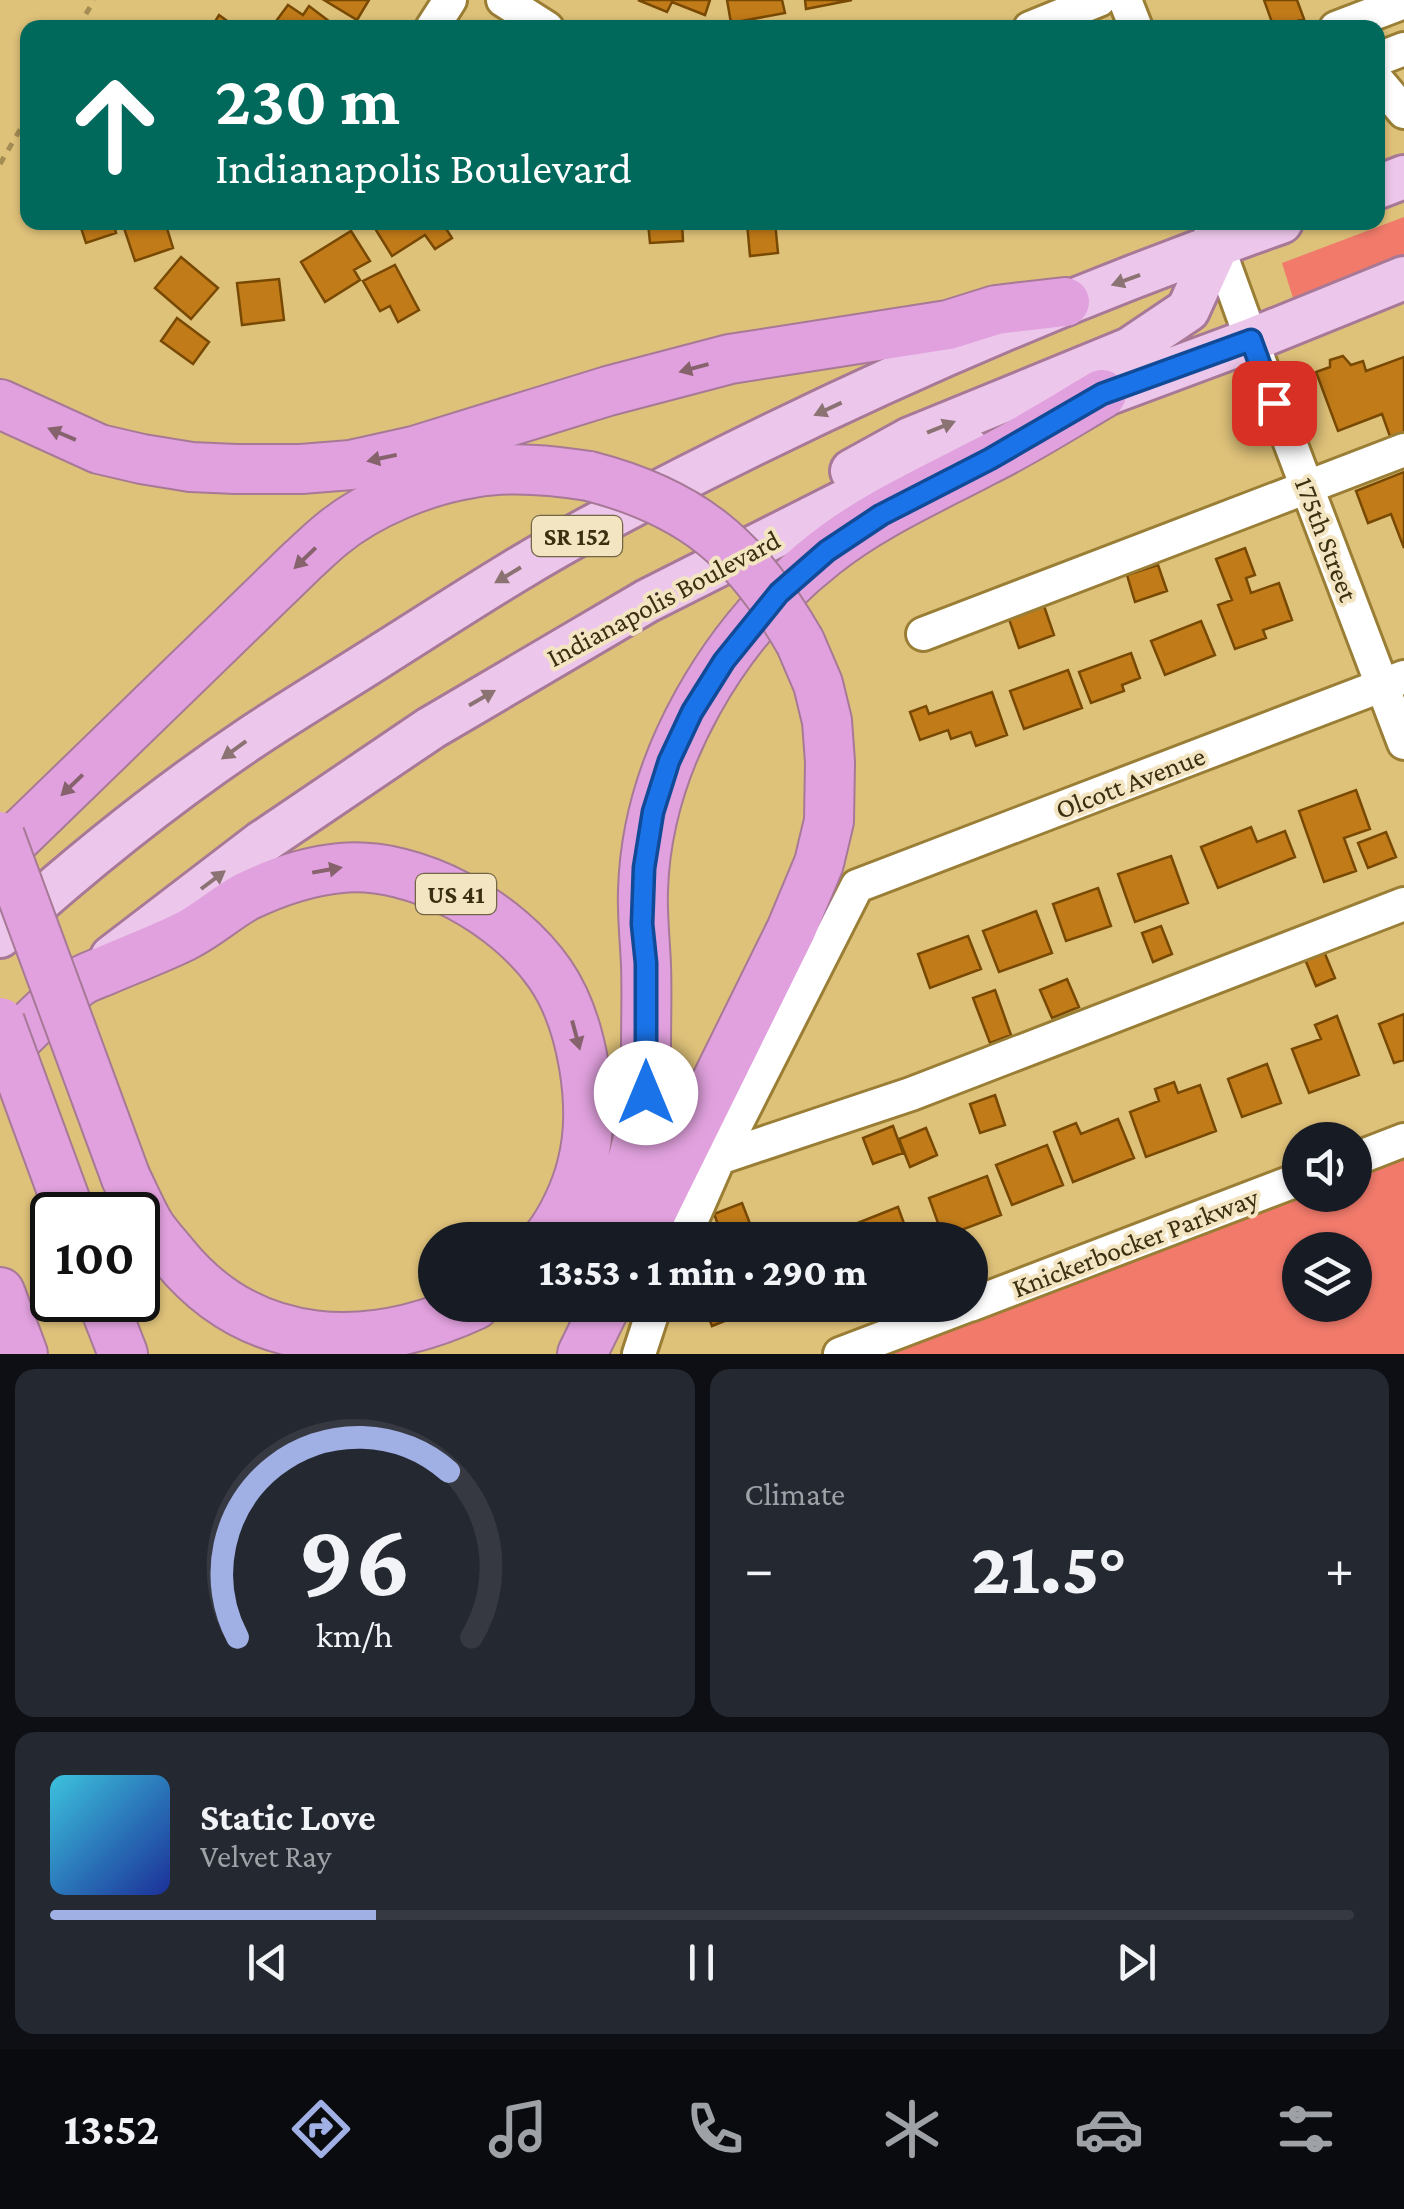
<!DOCTYPE html>
<html lang="en">
<head>
<meta charset="utf-8">
<style>
	:root { --surface:#171b24; --page:#242831; --text:#f1f3f6; --muted:#9ea1a6; --line:#363941; --accent:#a0afe4 }
	body { margin:0; font-family:"Crimson Pro",serif; background:var(--page); color:var(--text); height:100vh; display:flex; flex-direction:column; font-size:38px; white-space:nowrap }
	* { box-sizing:border-box; margin:0 }
	p { font-size:32px; color:var(--muted) }
	.icon { flex:none; width:55px; height:55px; fill:none; stroke:currentColor; stroke-width:2; stroke-linecap:round; stroke-linejoin:round }
	.map { position:relative; height:1354px; overflow:hidden }
	.panel { display:flex; flex-direction:column; gap:15px; padding:15px; background:#0d0f14; flex:1 }
	.panel>* { flex:none }
	.banner { position:absolute; left:20px; top:20px; width:1365px; height:210px; border-radius:20px; box-shadow:0 2px 8px #0004; background:#00695c; color:#fff; overflow:hidden }
	.fabs { position:absolute; left:1282px; top:1122px; display:grid; gap:20px }
	.fabs a { display:grid; place-items:center; width:90px; height:90px; border-radius:50%; background:var(--surface); box-shadow:0 2px 8px #0004; font-size:50px }
	.speed { position:absolute; left:30px; top:1192px; display:flex; gap:20px; font-size:50px; font-weight:700; text-align:center }
	.speed>* { display:grid; place-content:center; width:130px; height:130px; border-radius:50%; background:var(--surface); box-shadow:0 2px 8px #0004; line-height:1 }
	.speed .limit { border:5px solid #111; border-radius:15px; background:#fff; color:#111 }
	.pin { position:absolute; display:grid; place-items:center; width:85px; height:85px; color:#fff; margin:-42px; border-radius:20px; box-shadow:0 5px 15px #0006 }
	.me { position:absolute; width:110px; margin:-55px; rotate:0deg; stroke-linejoin:round; filter:drop-shadow(0 0 8px #0008) }
	.turn { display:flex; align-items:center; gap:35px; height:210px; padding:0 30px; font-size:45px }
	.turn .icon { width:130px; height:130px; stroke-width:2.5 }
	.turn b { display:block; font-size:70px; line-height:85px }
	.big { font-size:75px; font-weight:800; line-height:1.1 }
	.panel .tile { flex:1; display:flex; flex-direction:column; justify-content:center; gap:15px; min-width:0; padding:0 35px; border-radius:20px; background:var(--page) }
	.panel .dial { align-items:center; gap:0 }
	.dial svg { height:260px; overflow:visible; fill:none; stroke:var(--line); stroke-width:7; stroke-linecap:round; text-anchor:middle }
	.dial text { fill:var(--text); stroke:none }
	.song { display:flex; align-items:center; gap:30px }
	.cover { width:120px; height:120px; border-radius:15px; background:linear-gradient(135deg,hsl(190 70% 55%),hsl(230 70% 35%)) }
	.played { height:10px; border-radius:5px; background:linear-gradient(90deg,var(--accent) 25%,var(--line) 25%) }
	.keys { display:flex; justify-content:space-around; direction:ltr }
	.heat { display:flex; justify-content:space-between; align-items:center; font-size:55px; direction:ltr }
	.panel .tiles { flex:1; display:grid; gap:15px; grid-template-columns:1fr 1fr }
	.tile:last-child { grid-column:span 2 }
	.trip { position:absolute; left:418px; top:1222px; width:570px; height:100px; border-radius:50px; background:var(--surface); box-shadow:0 2px 8px #0004; font-weight:800; line-height:100px; text-align:center }
	.tab-bar { display:flex; height:160px; justify-content:space-around; align-items:center; background:#090b0e; color:var(--muted) }
	.tab-bar .icon { width:70px; height:70px }
	.tab-bar .on { color:var(--accent) }
	.tab-bar b { font-size:45px; color:var(--text) }
	.map>svg:first-child { display:block }
</style>
</head>
<body>
<div class="map">
<svg width="1404" height="1354" viewBox="0 0 1404 1354">
	<rect width="100%" height="100%" fill="#dfc27a"/>
	<path fill="#f17a6b" fill-rule="evenodd" d="M 1404,217 L 1404,255 L 1293,298 L 1282,263 Z
		M 1404,1149 L 1404,1354 L 869,1354 L 1300,1195 L 1355,1195 L 1355,1168 ZM 1300,1250 L 1355,1250 L 1355,1305 L 1300,1305 Z"/>
	<path fill="#c17b19" stroke="#784902" stroke-width="2.5" d="M 324,0 L 369,0 L 357,20 Z
		M 638,0 L 710,0 L 705,15 L 672,2 L 667,12 Z
		M 727,0 L 782,0 L 785,13 L 731,23 Z
		M 805,0 L 852,0 L 806,9 Z
		M 1264,0 L 1297,0 L 1304,19 L 1274,28 Z
		M 288,5 L 303,15 L 309,6 L 338,28 L 271,28 Z
		M 219,15 L 237,28 L 211,28 Z
		M 79,222 L 113,222 L 116,233 L 86,243 Z
		M 122,222 L 165,222 L 173,248 L 135,261 Z
		M 371,222 L 442,222 L 452,238 L 435,249 L 425,235 L 392,256 Z
		M 648,222 L 682,222 L 683,241 L 650,243 Z
		M 775,222 L 778,253 L 750,256 L 747,223 Z
		M 351,231 L 370,261 L 354,270 L 360,280 L 325,302 L 301,262 Z
		M 181,257 L 218,288 L 191,319 L 155,288 Z
		M 395,265 L 419,310 L 398,322 L 390,306 L 380,311 L 363,281 Z
		M 279,279 L 284,320 L 242,325 L 237,283 Z
		M 177,318 L 209,342 L 193,364 L 161,341 Z
		M 1343,356 L 1351,365 L 1363,361 L 1366,371 L 1404,357 L 1404,438 L 1392,442 L 1382,414 L 1338,431 L 1316,372 L 1330,367 L 1330,360 Z
		M 1404,472 L 1404,548 L 1391,514 L 1368,523 L 1356,491 Z
		M 1245,548 L 1255,575 L 1246,578 L 1251,593 L 1279,583 L 1292,620 L 1263,630 L 1266,638 L 1235,649 L 1218,605 L 1232,600 L 1216,559 Z
		M 1158,565 L 1167,591 L 1135,602 L 1127,575 Z
		M 1044,606 L 1054,635 L 1019,648 L 1009,619 Z
		M 1201,621 L 1215,655 L 1165,675 L 1151,641 Z
		M 1131,653 L 1140,678 L 1122,685 L 1124,691 L 1091,703 L 1079,672 Z
		M 1068,670 L 1082,708 L 1024,729 L 1010,691 Z
		M 992,692 L 1007,735 L 976,746 L 971,732 L 951,739 L 948,730 L 920,740 L 910,712 L 926,706 L 929,714 Z
		M 1356,790 L 1370,829 L 1344,838 L 1356,871 L 1324,882 L 1299,811 Z
		M 1251,827 L 1257,842 L 1285,831 L 1295,857 L 1218,888 L 1201,847 Z
		M 1386,832 L 1396,857 L 1368,868 L 1358,843 Z
		M 1171,856 L 1188,903 L 1135,922 L 1118,874 Z
		M 1098,888 L 1111,926 L 1066,941 L 1053,904 Z
		M 1036,911 L 1052,953 L 999,972 L 983,931 Z
		M 1161,926 L 1172,954 L 1153,962 L 1142,933 Z
		M 968,936 L 981,969 L 930,988 L 918,954 Z
		M 1323,949 L 1335,978 L 1316,986 L 1304,957 Z
		M 1067,979 L 1079,1007 L 1052,1018 L 1040,990 Z
		M 995,990 L 1011,1035 L 990,1043 L 973,998 Z
		M 1404,1014 L 1404,1060 L 1394,1063 L 1379,1024 Z
		M 1337,1016 L 1359,1075 L 1309,1093 L 1292,1049 L 1321,1039 L 1315,1025 Z
		M 1267,1064 L 1281,1103 L 1242,1117 L 1228,1079 Z
		M 1174,1082 L 1178,1093 L 1200,1085 L 1216,1131 L 1146,1157 L 1130,1112 L 1159,1101 L 1155,1089 Z
		M 995,1095 L 1005,1125 L 980,1133 L 970,1104 Z
		M 1118,1119 L 1134,1158 L 1073,1182 L 1054,1132 L 1076,1123 L 1081,1134 Z
		M 893,1126 L 903,1153 L 873,1164 L 863,1138 Z
		M 926,1128 L 937,1155 L 910,1167 L 899,1139 Z
		M 1047,1145 L 1063,1185 L 1012,1205 L 996,1165 Z
		M 987,1176 L 1001,1215 L 943,1237 L 929,1198 Z
		M 742,1203 L 754,1234 L 739,1240 L 724,1240 L 714,1214 Z
		M 898,1207 L 910,1240 L 845,1240 L 840,1230 Z
		M 704,1305 L 740,1305 L 744,1313 L 712,1326 Z"/>
	<g fill="none" stroke-linecap="round" stroke-linejoin="round">
		<defs>
			<path id="minor" d="M 503,0 L 547,28
				M 1125,0 L 1136,28
				M 432,28 L 450,0
				M 1030,28 L 1099,0
				M 1336,28 L 1404,2
				M 1378,59 L 1404,49
				M 1378,81 L 1404,112
				M 1209,222 L 1264,374 L 1404,743
				M 923,634 L 1404,450
				M 719,1158 L 911,1094 L 1404,904
				M 1355,1159 L 1404,1140
				M 683,1240 L 719,1158 L 857,886 L 1404,677
				M 970,1305 L 1300,1179
				M 639,1354 L 655,1305
				M 840,1354 L 969,1305"/>
			<path id="major" d="M 1378,187 L 1404,177
				M 1071,407 L 1251,340 L 1404,278
				M 852,471 L 910,439 L 1130,349 L 1188,310 L 1217,246
				M 0,936 C 80,864 165,795 255,735 C 297,707 341,681 383,654 C 456,608 527,561 603,521 C 821,405 1048,304 1281,222
				M 112,957 L 261,843 L 431,728 L 647,601 L 869,489 L 968,449"/>
			<path id="highway" d="M 0,404 L 99,449 L 142,459 L 191,467 L 236,469 L 301,469 L 351,465 L 414,451 L 608,391 L 730,359 L 948,325 L 996,310 L 1065,302
				M 0,854 L 303,560 C 313,551 322,542 332,534 C 368,504 426,480 473,473 C 511,466 551,470 589,476
				M 0,1055 C 25,1032 52,1002 78,983 C 86,977 97,974 106,970 C 132,959 158,949 183,937 C 206,926 225,908 247,896 C 276,882 309,871 341,868 C 416,861 508,913 550,974 C 583,1022 597,1108 582,1165 C 576,1190 562,1220 546,1240
				M 126,1178 C 134,1194 141,1211 150,1226 C 157,1237 166,1246 174,1256 C 253,1353 370,1354 475,1305
				M 604,1240 C 623,1193 640,1145 646,1094 C 648,1080 646,1064 646,1049 C 646,1021 647,993 646,965 C 645,940 642,915 643,890 C 647,760 725,631 825,553 C 873,515 930,490 983,462 C 1024,442 1063,417 1102,394
				M 638,1240 L 791,930 L 819,863 L 829,821 L 830,762 L 827,721 L 818,684 L 800,642
				M 0,1292 L 23,1354
				M 102,1300 L 123,1354
				M 582,1354 L 606,1305"/>
		</defs>
		<use href="#minor" stroke="#9a7e35" stroke-width="38"/>
		<use href="#major" stroke="#a77996" stroke-width="48"/>
		<use href="#highway" stroke="#a77996" stroke-width="52"/>
		<path stroke="#a48d54" stroke-width="5" stroke-dasharray="8 8" stroke-linecap="butt" d="M 78,28 L 94,0
			M 0,164 L 28,116"/>
		<use href="#minor" stroke="#fff" stroke-width="32"/>
		<use href="#major" stroke="#edc7eb" stroke-width="42"/>
		<use href="#highway" stroke="#e1a1de" stroke-width="48"/>
		<defs>
			<path id="highway-bridge" d="M 589,476 C 694,503 746,549 800,642
				M 0,836 L 126,1178
				M 0,1022 L 66,1202"/>
		</defs>
		<use href="#highway-bridge" stroke="#a77996" stroke-width="52" stroke-linecap="butt"/>
		<use href="#highway-bridge" stroke="#e1a1de" stroke-width="48"/>
	</g>
	<defs><path id="oneway-solid" d="M-6-.8H1V-3.2L6.5 0L1 3.2V.8H-6Z" transform="scale(2.5)"/></defs>
	<g fill="#8b7373">
		<use href="#oneway-solid" transform="translate(1126 280) rotate(160)"/>
		<use href="#oneway-solid" transform="translate(828 409) rotate(155)"/>
		<use href="#oneway-solid" transform="translate(941 427) rotate(-22)"/>
		<use href="#oneway-solid" transform="translate(508 575) rotate(149)"/>
		<use href="#oneway-solid" transform="translate(482 698) rotate(-30)"/>
		<use href="#oneway-solid" transform="translate(234 750) rotate(144)"/>
		<use href="#oneway-solid" transform="translate(213 880) rotate(-37)"/>
	</g>
	<g fill="#86626d">
		<use href="#oneway-solid" transform="translate(694 368) rotate(165)"/>
		<use href="#oneway-solid" transform="translate(62 434) rotate(-157)"/>
		<use href="#oneway-solid" transform="translate(382 458) rotate(168)"/>
		<use href="#oneway-solid" transform="translate(305 558) rotate(136)"/>
		<use href="#oneway-solid" transform="translate(72 785) rotate(136)"/>
		<use href="#oneway-solid" transform="translate(327 870) rotate(-10)"/>
		<use href="#oneway-solid" transform="translate(576 1035) rotate(75)"/>
	</g>
	<g fill="none" stroke-linecap="round" stroke-linejoin="round">
		<defs>
			<path id="route" d="M 646,1093 L 646,963 L 642,924 L 644,868 L 653,812 L 669,761 L 692,712 L 724,661 L 779,593 L 827,551 L 881,515 L 990,459 L 1102,394 L 1251,340 L 1274,403"/>
		</defs>
		<use href="#route" stroke="#114b97" stroke-width="25"/>
		<use href="#route" stroke="#1a73e8" stroke-width="18"/>
	</g>
	<g text-anchor="middle" stroke-width="8" stroke-linejoin="round" paint-order="stroke">
		<g fill="#f3e5c2" stroke="#726646" stroke-width="2.5">
			<rect x="532" y="516" width="90" height="40" rx="8"/>
			<rect x="416" y="874" width="80" height="40" rx="8"/>
		</g>
		<g font-size="25" font-weight="bold" fill="#3b2f11">
			<text x="577" y="545">SR 152</text>
			<text x="456" y="903">US 41</text>
		</g>
		<g font-size="28" fill="#3b2f11" stroke="#f3e5c2">
			<text transform="translate(1327 539) rotate(69)" y="10">175th Street</text>
			<text transform="translate(663 598) rotate(-28)" y="10">Indianapolis Boulevard</text>
			<text transform="translate(1130 782) rotate(-21)" y="10">Olcott Avenue</text>
			<text transform="translate(1135 1242) rotate(-21)" y="10">Knickerbocker Parkway</text>
		</g>
	</g>
</svg>
<div class="fabs">
<a><svg class="icon" aria-label="sound" viewBox="0 0 24 24"><path d="M4 9h4l5-4v14l-5-4H4zM17 9q2 3 0 6"/></svg></a>
<a><svg class="icon" aria-label="layers" viewBox="0 0 24 24"><path d="M12 4l9 5-9 5-9-5zM3 14l9 5 9-5"/></svg></a>
</div>
<div class="speed"><div class="limit">100</div></div>
<div class="pin" style="left:1274px;top:403px;background:#d93025"><svg class="icon" aria-label="arrive" viewBox="0 0 24 24"><path d="M6 21V4h12l-3 4 3 4H6"/></svg></div>
<svg class="me" style="left:646px;top:1093px" viewBox="-20 -20 40 40"><circle r="19" fill="#fff"/><path d="M0-13L10 11 0 6-10 11z" fill="#1a73e8"/></svg>
<div class="trip">13:53 · 1 min · 290 m</div>
<div class="banner">
<div class="turn"><svg class="icon" aria-label="ahead" viewBox="0 0 24 24"><path d="M12 20V5M6 11l6-6 6 6"/></svg><div><b>230 m</b>Indianapolis Boulevard</div></div>
</div>
</div>
<section class="panel">
<div class="tiles">
<div class="tile dial"><svg viewBox="0 0 100 80">
<path d="M14 69A42 42 0 1 1 86 69"/>
<path d="M14 69A42 42 0 0 1 79 18" stroke="#a0afe4"/>
<text x="50" y="56" font-size="32" font-weight="700">96</text>
<text x="50" y="72" font-size="11">km/h</text>
</svg></div>
<div class="tile"><p>Climate</p>
<div class="heat"><a>−</a><b class="big">21.5°</b><a>+</a></div>
</div>
<div class="tile">
<div class="song"><i class="cover"></i><div><b>Static Love</b><p>Velvet Ray</p></div></div>
<div class="played"></div>
<div class="keys"><svg class="icon" aria-label="previous" viewBox="0 0 24 24"><path d="M18 5L8 12l10 7zM5 5v14"/></svg><svg class="icon" aria-label="pause" viewBox="0 0 24 24"><path d="M8 5v14M16 5v14"/></svg><svg class="icon" aria-label="next" viewBox="0 0 24 24"><path d="M6 5l10 7-10 7zM19 5v14"/></svg></div>
</div>
</div>
</section>
<nav class="tab-bar">
<b>13:52</b>
<svg class="icon on" aria-label="directions" viewBox="0 0 24 24"><path d="M12 3l9 9-9 9-9-9zM9 14v-3h6M13 9l2 2-2 2"/></svg>
<svg class="icon" aria-label="music" viewBox="0 0 24 24"><path d="M9 18V5l10-2v13"/><circle cx="6" cy="18" r="3"/><circle cx="16" cy="16" r="3"/></svg>
<svg class="icon" aria-label="phone" viewBox="0 0 24 24"><path d="M5 4h4l2 5-3 2q2 4 5 5l2-3 5 2v4C11 20 4 13 5 4z"/></svg>
<svg class="icon" aria-label="climate" viewBox="0 0 24 24"><path d="M12 3v18M4 7l16 10M4 17L20 7"/></svg>
<svg class="icon" aria-label="car" viewBox="0 0 24 24"><path d="M5 17H2v-5l4-1 3-4h7l3 4 3 1v5h-3M9 17h6M6 11h13"/><circle cx="7" cy="17" r="2"/><circle cx="17" cy="17" r="2"/></svg>
<svg class="icon" aria-label="filters" viewBox="0 0 24 24"><path d="M4 7h16M4 17h16"/><circle cx="9" cy="7" r="2"/><circle cx="15" cy="17" r="2"/></svg>
</nav>
</body>
</html>
